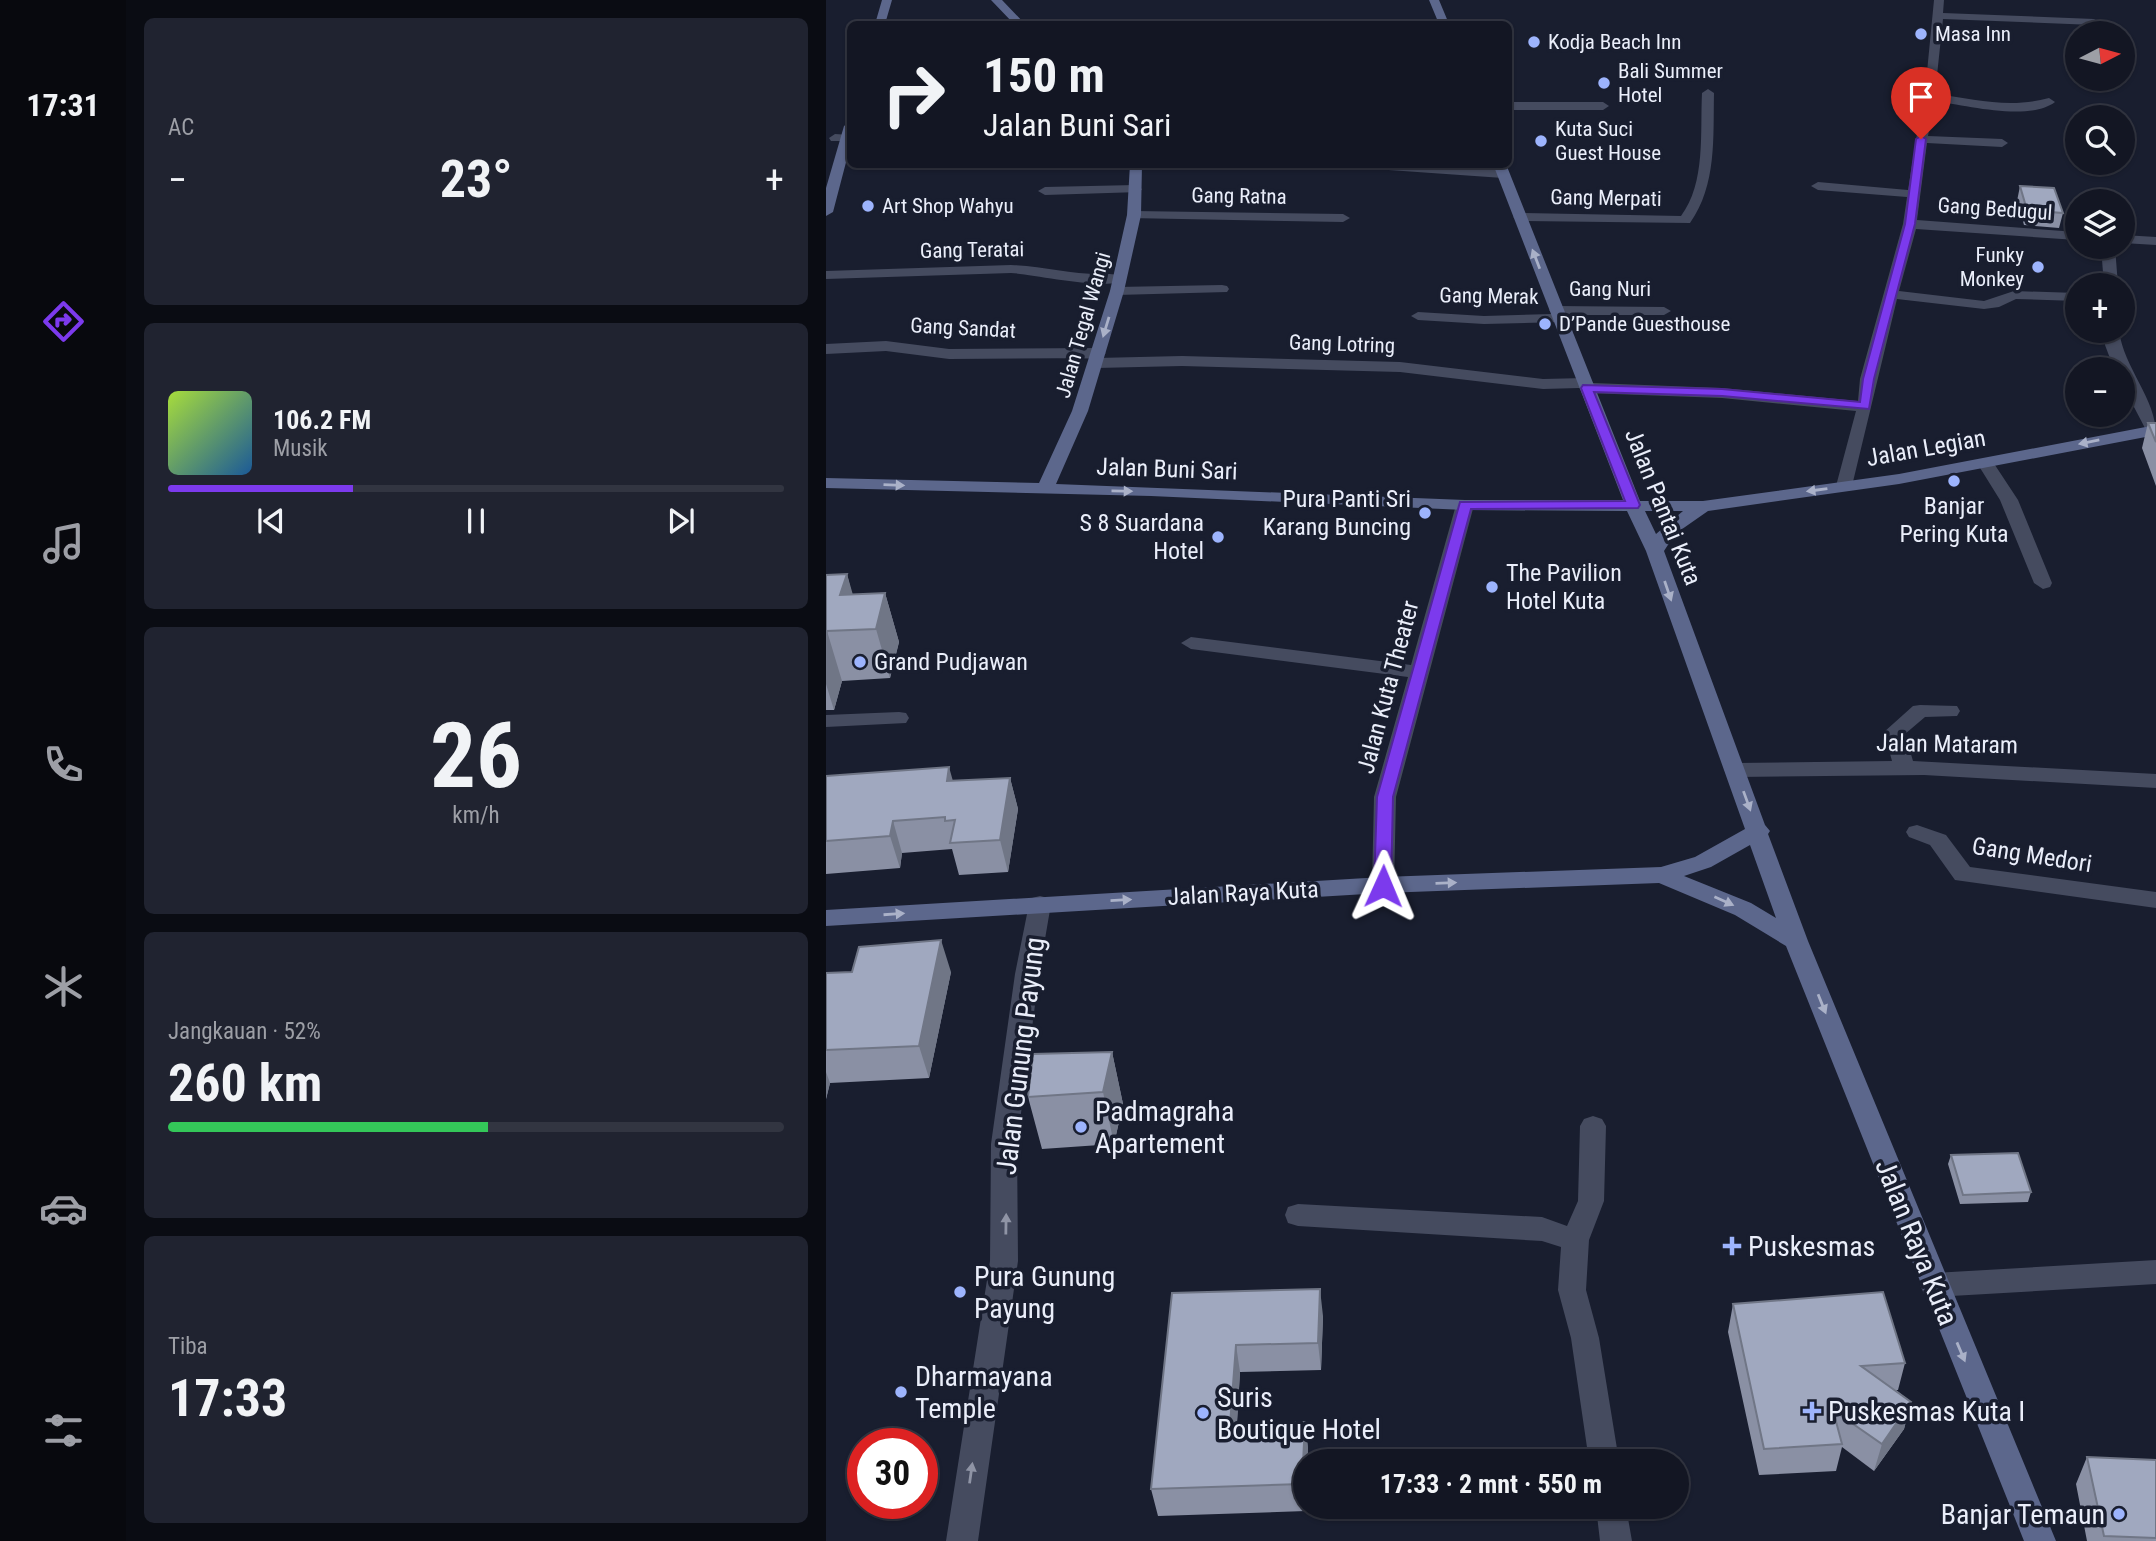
<!DOCTYPE html>
<html lang="id">
<head>
<meta charset="utf-8">
<style>
	:root { --surface:#131623; --page:#202330; --text:#f1f3f6; --muted:#9d9fa6; --line:#323541; --accent:#7c3aed }
	body { margin:0; font-family:"Roboto Condensed",sans-serif; background:var(--page); color:var(--text); height:100vh; display:flex; flex-direction:column; font-size:26px; white-space:nowrap }
	* { box-sizing:border-box; margin:0 }
	p { font-size:23px; color:var(--muted) }
	.icon { flex:none; width:38px; height:38px; fill:none; stroke:currentColor; stroke-width:2; stroke-linecap:round; stroke-linejoin:round }
	.map { position:relative; flex:1; overflow:hidden }
	.panel { display:flex; flex-direction:column; gap:18px; padding:18px; background:#0a0c13; width:700px }
	.panel>* { flex:none }
	.banner { position:absolute; left:21px; top:21px; width:665px; height:147px; border-radius:10px; box-shadow:0 2px 5px #0004,0 0 0 2px var(--line); background:#131623; color:var(--text); overflow:hidden }
	.needle { width:46px; rotate:84deg }
	.tools { position:absolute; left:1239px; top:21px; display:grid; gap:14px }
	.tools a { display:grid; place-items:center; width:70px; height:70px; border-radius:50%; background:var(--surface); box-shadow:0 2px 5px #0004,0 0 0 2px var(--line); font-size:35px }
	.speed { position:absolute; left:21px; top:1428px; display:flex; gap:14px; font-size:35px; font-weight:700; text-align:center }
	.speed>* { display:grid; place-content:center; width:91px; height:91px; border-radius:50%; background:var(--surface); box-shadow:0 2px 5px #0004,0 0 0 2px var(--line); line-height:1 }
	.speed .limit { border:10px solid #d22; background:#fff; color:#111 }
	.pin { position:absolute; display:grid; place-items:center; width:60px; height:60px; color:#fff; margin:-72px -30px; border-radius:50% 50% 50% 0; rotate:-45deg; box-shadow:0 0 7px #0007 }
	.pin .icon { rotate:45deg }
	.me { position:absolute; width:77px; margin:-38px; rotate:1deg; stroke-linejoin:round; filter:drop-shadow(0 0 5px #0008) }
	.turn { display:flex; align-items:center; gap:24px; height:147px; padding:0 21px; font-size:32px }
	.turn .icon { width:91px; height:91px; stroke-width:2.5 }
	.turn b { display:block; font-size:49px; line-height:60px }
	.big { font-size:52px; font-weight:700; line-height:1.1 }
	.panel .tile { flex:1; display:flex; flex-direction:column; justify-content:center; gap:10px; min-width:0; padding:0 24px; border-radius:10px; background:var(--page) }
	.panel .dial { align-items:center; gap:0 }
	.dial b { font-size:91px; line-height:1 }
	.song { display:flex; align-items:center; gap:21px }
	.cover { width:84px; height:84px; border-radius:10px; background:linear-gradient(135deg,hsl(80 70% 55%),hsl(210 70% 35%)) }
	.played { height:7px; border-radius:4px; background:linear-gradient(90deg,var(--accent) 30%,var(--line) 30%) }
	.keys { display:flex; justify-content:space-around; direction:ltr }
	.heat { display:flex; justify-content:space-between; align-items:center; font-size:38px; direction:ltr }
	.charge { height:10px; border-radius:5px; background:linear-gradient(90deg,#34c759 52%,var(--line) 0) }
	.trip { position:absolute; left:467px; top:1449px; width:396px; height:70px; border-radius:35px; background:var(--surface); box-shadow:0 2px 5px #0004,0 0 0 2px var(--line); font-weight:700; line-height:70px; text-align:center }
	main { display:flex; flex:1; min-height:0 }
	.dock { display:flex; flex-direction:column; width:126px; justify-content:space-around; align-items:center; background:#08090e; color:var(--muted) }
	.dock .icon { width:49px; height:49px }
	.dock .on { color:var(--accent) }
	.dock b { font-size:32px; color:var(--text) }
	.map>svg:first-child { display:block }
</style>
</head>
<body>
<main>
<nav class="dock">
<b>17:31</b>
<svg class="icon on" aria-label="directions" viewBox="0 0 24 24"><path d="M12 3l9 9-9 9-9-9zM9 14v-3h6M13 9l2 2-2 2"/></svg>
<svg class="icon" aria-label="music" viewBox="0 0 24 24"><path d="M9 18V5l10-2v13"/><circle cx="6" cy="18" r="3"/><circle cx="16" cy="16" r="3"/></svg>
<svg class="icon" aria-label="phone" viewBox="0 0 24 24"><path d="M5 4h4l2 5-3 2q2 4 5 5l2-3 5 2v4C11 20 4 13 5 4z"/></svg>
<svg class="icon" aria-label="climate" viewBox="0 0 24 24"><path d="M12 3v18M4 7l16 10M4 17L20 7"/></svg>
<svg class="icon" aria-label="car" viewBox="0 0 24 24"><path d="M5 17H2v-5l4-1 3-4h7l3 4 3 1v5h-3M9 17h6M6 11h13"/><circle cx="7" cy="17" r="2"/><circle cx="17" cy="17" r="2"/></svg>
<svg class="icon" aria-label="filters" viewBox="0 0 24 24"><path d="M4 7h16M4 17h16"/><circle cx="9" cy="7" r="2"/><circle cx="15" cy="17" r="2"/></svg>
</nav>
<section class="panel">
<div class="tile"><p>AC</p>
<div class="heat"><a>−</a><b class="big">23°</b><a>+</a></div>
</div>
<div class="tile">
<div class="song"><i class="cover"></i><div><b>106.2 FM</b><p>Musik</p></div></div>
<div class="played"></div>
<div class="keys"><svg class="icon" aria-label="previous" viewBox="0 0 24 24"><path d="M18 5L8 12l10 7zM5 5v14"/></svg><svg class="icon" aria-label="pause" viewBox="0 0 24 24"><path d="M8 5v14M16 5v14"/></svg><svg class="icon" aria-label="next" viewBox="0 0 24 24"><path d="M6 5l10 7-10 7zM19 5v14"/></svg></div>
</div>
<div class="tile dial"><b>26</b><p>km/h</p></div>
<div class="tile"><p>Jangkauan · 52%</p><b class="big">260 km</b><div class="charge"></div></div>
<div class="tile"><p>Tiba</p><b class="big">17:33</b></div>
</section>
<div class="map">
<svg width="1330" height="1541" viewBox="0 0 1330 1541">
	<rect width="100%" height="100%" fill="#191e2f"/>
	<g fill="none" stroke-linecap="round" stroke-linejoin="round">
		<path fill="#454b5f" fill-rule="evenodd" d="M 1108,0 L 1118,0 L 1117,13 L 1268,19 L 1273,22 L 1268,25 L 1117,19 L 1109,94 C 1149,99 1183,109 1223,98 L 1229,102 C 1203,122 1139,105 1108,101 L 1102,136 L 1176,139 L 1182,143 L 1176,147 L 1101,143 L 1091,220 L 1251,232 L 1251,240 L 1090,229 L 1073,291 L 1158,301 L 1188,291 L 1251,293 L 1251,301 L 1190,299 L 1173,307 L 1158,309 L 1071,299 L 1025,490 L 1019,491 L 1010,486 L 1030,411 L 896,398 L 761,393 L 753,388 L 717,389 L 574,372 L 356,366 L 271,368 L 263,363 L 271,358 L 356,356 L 574,362 L 717,379 L 759,378 L 767,383 L 896,388 L 1032,401 L 1034,379 L 1077,224 L 1081,197 L 992,190 L 985,186 L 992,182 L 1082,190 L 1101,72 Z
			M 882,89 L 888,93 C 887,137 891,185 864,223 L 694,221 L 687,217 L 694,213 L 855,216 C 880,183 874,132 876,93 Z
			M 682,102 L 777,102 L 783,106 L 777,110 L 682,110 Z
			M 9,134 L 24,135 L 24,141 L 5,141 L 3,138 Z
			M 528,164 L 597,164 L 677,170 L 683,174 L 677,178 L 534,168 Z
			M 309,185 L 316,189 L 314,192 L 219,195 L 212,191 L 219,187 Z
			M 308,211 L 517,214 L 524,218 L 517,222 L 303,218 L 301,215 Z
			M 1297,235 L 1330,237 L 1330,245 L 1297,243 Z
			M 1275,247 L 1289,247 L 1292,285 L 1278,285 Z
			M 185,265 C 215,266 244,274 274,274 C 283,274 293,273 300,279 C 285,292 208,274 185,273 L 0,279 L 0,271 Z
			M 396,285 L 401,286 L 403,289 L 401,292 L 291,295 L 284,291 L 291,287 Z
			M 730,306 L 838,307 L 845,311 L 838,315 L 738,315 L 741,318 L 734,322 L 658,324 L 592,320 L 585,316 L 592,312 L 658,316 L 727,314 L 723,310 Z
			M 1278,331 L 1293,331 C 1298,368 1330,399 1330,434 L 1322,433 L 1320,430 L 1297,386 L 1297,369 L 1288,369 L 1279,345 Z
			M 60,341 L 123,349 L 272,348 L 280,353 L 272,358 L 123,359 L 60,351 L 0,354 L 0,344 Z
			M 1159,458 L 1165,459 L 1192,500 L 1226,583 L 1224,587 L 1217,589 L 1208,583 L 1174,500 L 1151,463 Z
			M 639,500 L 648,505 L 570,797 L 568,885 L 565,891 L 557,893 L 549,891 L 546,885 L 548,797 L 582,677 L 365,649 L 355,643 L 365,637 L 585,665 L 630,505 Z
			M 1094,705 L 1131,706 L 1134,711 L 1131,716 L 1099,717 L 1079,734 L 1087,761 L 1330,774 L 1330,788 L 1098,775 L 910,777 L 903,775 L 900,770 L 903,765 L 910,763 L 1066,761 L 1058,732 L 1087,706 Z
			M 73,712 L 80,713 L 83,718 L 80,723 L 0,727 L 0,715 Z
			M 1091,825 L 1120,835 L 1144,867 L 1330,892 L 1330,908 L 1129,880 L 1104,845 L 1083,837 L 1080,832 L 1083,827 Z
			M 214,896 L 222,898 L 225,904 L 213,974 L 191,1144 L 192,1261 L 152,1541 L 120,1541 L 164,1261 L 165,1144 L 189,974 L 203,904 L 206,898 Z
			M 767,1116 L 776,1119 L 780,1126 L 778,1201 L 763,1240 L 760,1290 L 773,1338 L 793,1461 L 763,1461 L 745,1338 L 732,1290 L 735,1247 L 716,1241 L 472,1226 L 462,1223 L 459,1215 L 462,1207 L 472,1204 L 716,1217 L 741,1226 L 752,1201 L 754,1126 L 758,1119 Z
			M 1330,1260 L 1330,1284 L 1108,1297 L 1098,1294 L 1094,1285 L 1098,1276 L 1108,1273 Z
			M 770,1507 L 800,1507 L 806,1541 L 774,1541 Z"/>
		<path fill="#5c678c" fill-rule="evenodd" d="M 56,0 L 66,0 L 59,24 L 49,24 Z
			M 165,0 L 176,0 L 199,24 L 188,24 Z
			M 603,0 L 613,0 L 623,24 L 613,24 Z
			M 24,122 L 24,147 L 7,212 L 0,216 L 0,188 L 18,126 Z
			M 304,164 L 316,164 L 315,215 L 298,291 L 262,411 L 230,484 L 639,500 L 797,500 L 667,164 L 680,164 L 814,501 L 877,501 L 1073,474 L 1330,425 L 1330,435 L 1073,484 L 882,511 L 849,534 L 838,551 L 939,825 L 944,831 L 942,834 L 982,941 L 1230,1541 L 1198,1541 L 960,946 L 909,915 L 833,883 L 557,893 L 0,926 L 0,910 L 557,877 L 835,867 L 869,857 L 919,829 L 820,551 L 801,511 L 639,510 L 325,496 L 0,488 L 0,478 L 213,483 L 246,411 L 284,291 L 301,215 ZM 819,511 L 857,511 L 830,534 ZM 924,845 L 950,918 L 925,903 L 858,876 L 885,867 Z"/>
	</g>
	<path fill="#8a90a4" d="M 1194,186 L 1237,213 L 1233,228 L 1198,225 L 1191,201 Z
		M 1322,423 L 1330,423 L 1330,486 L 1316,448 Z
		M 21,574 L 26,595 L 59,593 L 73,642 L 64,678 L 16,681 L 8,710 L 0,710 L 0,575 Z
		M 0,776 L 127,781 L 184,778 L 192,809 L 182,872 L 133,875 L 126,849 L 76,853 L 74,868 L 0,874 Z
		M 125,972 L 103,1078 L 4,1083 L 0,1099 L 0,973 Z
		M 286,1052 L 297,1104 L 288,1144 L 216,1149 L 202,1097 Z
		M 1125,1155 L 1205,1192 L 1202,1202 L 1134,1204 L 1122,1164 Z
		M 346,1293 L 497,1316 L 495,1370 L 414,1372 L 411,1424 L 479,1422 L 482,1449 L 482,1461 L 480,1461 L 480,1511 L 332,1516 L 325,1489 Z
		M 907,1304 L 1079,1363 L 1072,1390 L 1070,1390 L 1085,1402 L 1078,1429 L 1048,1471 L 1016,1447 L 1010,1471 L 933,1475 L 902,1332 Z
		M 1261,1457 L 1330,1460 L 1330,1541 L 1261,1541 L 1250,1484 Z"/>
	<path fill="#707686" d="M 21,574 L 35,623 L 14,595 Z
		M 59,593 L 73,642 L 64,678 L 50,629 Z
		M 1,631 L 16,681 L 8,710 L 0,684 L 0,635 Z
		M 123,767 L 132,799 L 121,781 Z
		M 184,778 L 192,809 L 182,872 L 174,840 Z
		M 67,821 L 76,853 L 74,868 L 64,836 Z
		M 115,940 L 125,972 L 103,1078 L 93,1046 Z
		M 286,1052 L 297,1104 L 288,1144 L 277,1092 Z
		M 0,1072 L 4,1083 L 0,1099 Z
		M 494,1289 L 497,1316 L 495,1370 L 492,1343 Z
		M 410,1345 L 414,1372 L 409,1451 L 404,1425 Z
		M 1085,1402 L 1078,1429 L 1048,1471 L 1056,1444 Z
		M 479,1422 L 482,1449 L 482,1461 L 480,1461 L 480,1511 L 476,1484 Z"/>
	<path fill="#a0a8bf" stroke="#707686" stroke-width="2" d="M 1194,186 L 1228,188 L 1237,213 L 1201,210 Z
		M 1322,423 L 1330,423 L 1330,442 Z
		M 21,574 L 14,595 L 59,593 L 50,629 L 1,631 L 0,635 L 0,575 Z
		M 123,767 L 121,781 L 184,778 L 174,840 L 124,843 L 129,820 L 119,821 L 119,817 L 67,821 L 64,836 L 0,841 L 0,776 Z
		M 115,940 L 93,1046 L 0,1050 L 0,973 L 26,972 L 33,947 Z
		M 286,1052 L 277,1092 L 202,1097 L 207,1054 Z
		M 1192,1153 L 1205,1192 L 1137,1195 L 1125,1155 Z
		M 494,1289 L 492,1343 L 410,1345 L 404,1425 L 479,1422 L 476,1484 L 325,1489 L 346,1293 Z
		M 1057,1292 L 1079,1363 L 1035,1366 L 1085,1402 L 1056,1444 L 1007,1410 L 1016,1444 L 938,1449 L 907,1304 Z
		M 1261,1457 L 1330,1460 L 1330,1538 L 1278,1536 Z"/>
	<defs><path id="oneway-solid" d="M-6-.8H1V-3.2L6.5 0L1 3.2V.8H-6Z" transform="scale(1.75)"/></defs>
	<g fill="#aab1c8">
		<use href="#oneway-solid" transform="translate(710 259) rotate(-111)"/>
		<use href="#oneway-solid" transform="translate(280 327) rotate(107)"/>
		<use href="#oneway-solid" transform="translate(1263 442) rotate(169)"/>
		<use href="#oneway-solid" transform="translate(68 485) rotate(2)"/>
		<use href="#oneway-solid" transform="translate(991 490) rotate(172)"/>
		<use href="#oneway-solid" transform="translate(296 491) rotate(1)"/>
		<use href="#oneway-solid" transform="translate(842 591) rotate(71)"/>
		<use href="#oneway-solid" transform="translate(921 801) rotate(70)"/>
		<use href="#oneway-solid" transform="translate(620 883) rotate(-2)"/>
		<use href="#oneway-solid" transform="translate(295 900) rotate(-3)"/>
		<use href="#oneway-solid" transform="translate(898 901) rotate(24)"/>
		<use href="#oneway-solid" transform="translate(68 914) rotate(-4)"/>
		<use href="#oneway-solid" transform="translate(996 1004) rotate(68)"/>
		<use href="#oneway-solid" transform="translate(1135 1352) rotate(67)"/>
	</g>
	<g fill="#8f94a5">
		<use href="#oneway-solid" transform="translate(180 1224) rotate(-89)"/>
		<use href="#oneway-solid" transform="translate(145 1473) rotate(-82)"/>
	</g>
	<path fill="#7c3aed" stroke="#51269a" stroke-width="2" d="M 1095,136 L 1100,139 L 1089,224 L 1048,379 L 1043,409 L 896,396 L 768,392 L 814,505 L 812,508 L 645,509 L 567,797 L 565,886 L 563,890 L 551,890 L 548,886 L 551,797 L 634,502 L 799,501 L 755,388 L 757,385 L 896,389 L 1034,402 L 1037,379 L 1079,224 L 1090,139 Z"/>
	<g fill="#9db4fd" stroke="#191e2f" stroke-width="2.5">
		<circle cx="1095" cy="34" r="7"/>
		<circle cx="708" cy="42" r="7"/>
		<circle cx="778" cy="83" r="7"/>
		<circle cx="715" cy="141" r="7"/>
		<circle cx="42" cy="206" r="7"/>
		<circle cx="1212" cy="267" r="7"/>
		<circle cx="719" cy="324" r="7"/>
		<circle cx="1128" cy="481" r="7"/>
		<circle cx="599" cy="513" r="7"/>
		<circle cx="392" cy="537" r="7"/>
		<circle cx="666" cy="587" r="7"/>
		<circle cx="34" cy="662" r="7"/>
		<circle cx="255" cy="1127" r="7"/>
		<path d="M902.5 1235.5h7v7h7v7h-7v7h-7v-7h-7v-7h7z"/>
		<circle cx="134" cy="1292" r="7"/>
		<circle cx="75" cy="1392" r="7"/>
		<path d="M982.5 1400.5h7v7h7v7h-7v7h-7v-7h-7v-7h7z"/>
		<circle cx="377" cy="1413" r="7"/>
		<circle cx="1293" cy="1514" r="7"/>
	</g>
	<g text-anchor="middle" stroke-width="7" stroke-linejoin="round" paint-order="stroke">
		<g font-size="21" fill="#eaeefa" stroke="#191e2f" text-anchor="start">
			<text x="1109" y="41">Masa Inn</text>
			<text x="722" y="49">Kodja Beach Inn</text>
			<text x="792" y="78">Bali Summer<tspan x="792" dy="24">Hotel</tspan></text>
			<text x="729" y="136">Kuta Suci<tspan x="729" dy="24">Guest House</tspan></text>
			<text x="56" y="213">Art Shop Wahyu</text>
			<text x="1198" y="262" text-anchor="end">Funky<tspan x="1198" dy="24">Monkey</tspan></text>
			<text x="733" y="331">D’Pande Guesthouse</text>
		</g>
		<g font-size="21" fill="#eaeefa" stroke="#191e2f">
			<text transform="translate(413 196) rotate(1)" y="7">Gang Ratna</text>
			<text transform="translate(780 198) rotate(1)" y="7">Gang Merpati</text>
			<text transform="translate(1169 209) rotate(4)" y="7">Gang Bedugul</text>
			<text transform="translate(146 250) rotate(-1)" y="7">Gang Teratai</text>
			<text x="784" y="296">Gang Nuri</text>
			<text transform="translate(663 296) rotate(1)" y="7">Gang Merak</text>
			<text transform="translate(257 325) rotate(-74)" y="7">Jalan Tegal Wangi</text>
			<text transform="translate(137 328) rotate(3)" y="7">Gang Sandat</text>
			<text transform="translate(516 344) rotate(2)" y="7">Gang Lotring</text>
		</g>
		<g font-size="24" fill="#eaeefa" stroke="#191e2f">
			<text transform="translate(1100 448) rotate(-10)" y="8">Jalan Legian</text>
			<text transform="translate(341 469) rotate(2)" y="8">Jalan Buni Sari</text>
			<text transform="translate(837 507) rotate(68)" y="8">Jalan Pantai Kuta</text>
			<text transform="translate(562 687) rotate(-75)" y="8">Jalan Kuta Theater</text>
			<text transform="translate(1121 744) rotate(1)" y="8">Jalan Mataram</text>
			<text transform="translate(1206 855) rotate(9)" y="8">Gang Medori</text>
			<text transform="translate(417 893) rotate(-3)" y="8">Jalan Raya Kuta</text>
		</g>
		<g font-size="24" fill="#eaeefa" stroke="#191e2f" text-anchor="end">
			<text x="585" y="507">Pura Panti Sri<tspan x="585" dy="28">Karang Buncing</tspan></text>
			<text x="1128" y="514" text-anchor="middle">Banjar<tspan x="1128" dy="28">Pering Kuta</tspan></text>
			<text x="378" y="531">S 8 Suardana<tspan x="378" dy="28">Hotel</tspan></text>
			<text x="680" y="581" text-anchor="start">The Pavilion<tspan x="680" dy="28">Hotel Kuta</tspan></text>
			<text x="48" y="670" text-anchor="start">Grand Pudjawan</text>
		</g>
		<g font-size="28" fill="#eaeefa" stroke="#191e2f">
			<text transform="translate(194 1056) rotate(-83)" y="10">Jalan Gunung Payung</text>
			<text transform="translate(1091 1242) rotate(68)" y="10">Jalan Raya Kuta</text>
		</g>
		<g font-size="28" fill="#eaeefa" stroke="#191e2f" text-anchor="start">
			<text x="269" y="1121">Padmagraha<tspan x="269" dy="32">Apartement</tspan></text>
			<text x="922" y="1256">Puskesmas</text>
			<text x="148" y="1286">Pura Gunung<tspan x="148" dy="32">Payung</tspan></text>
			<text x="89" y="1386">Dharmayana<tspan x="89" dy="32">Temple</tspan></text>
			<text x="391" y="1407">Suris<tspan x="391" dy="32">Boutique Hotel</tspan></text>
			<text x="1002" y="1421">Puskesmas Kuta I</text>
			<text x="1279" y="1524" text-anchor="end">Banjar Temaun</text>
		</g>
	</g>
</svg>
<div class="tools">
<a><svg class="needle" viewBox="-14 -14 28 28"><path d="M0-13l5 13h-10z" fill="#e53935"/><path d="M0 13l5-13h-10z" fill="#9d9fa6"/></svg></a>
<a><svg class="icon" aria-label="search" viewBox="0 0 24 24"><circle cx="10" cy="10" r="6"/><path d="M15 15l6 6"/></svg></a>
<a><svg class="icon" aria-label="layers" viewBox="0 0 24 24"><path d="M12 4l9 5-9 5-9-5zM3 14l9 5 9-5"/></svg></a>
<a>+</a>
<a>−</a>
</div>
<div class="speed"><div class="limit">30</div></div>
<div class="pin" style="left:1095px;top:139px;background:#d93025"><svg class="icon" aria-label="arrive" viewBox="0 0 24 24"><path d="M6 21V4h12l-3 4 3 4H6"/></svg></div>
<svg class="me" style="left:557px;top:886px" viewBox="-20 -20 40 40"><path d="M0-17L14 15 0 8-14 15z" fill="#7c3aed" stroke="#fff" stroke-width="4"/></svg>
<div class="trip">17:33 · 2 mnt · 550 m</div>
<div class="banner">
<div class="turn"><svg class="icon" aria-label="right" viewBox="0 0 24 24"><path d="M7 20v-9h11M14 6l5 5-5 5"/></svg><div><b>150 m</b>Jalan Buni Sari</div></div>
</div>
</div>
</main>
</body>
</html>
